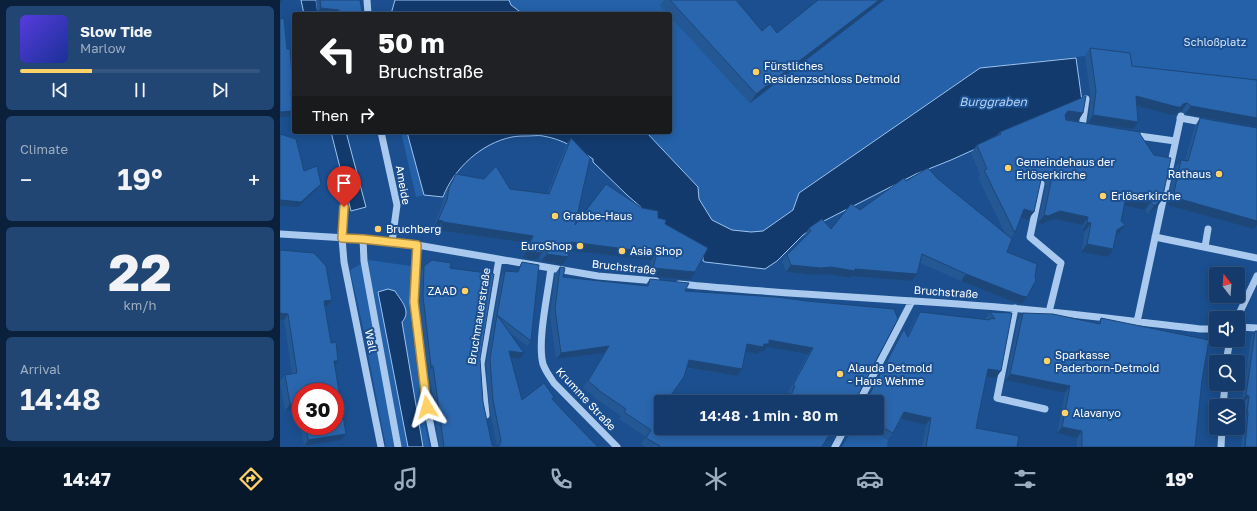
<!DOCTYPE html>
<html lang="en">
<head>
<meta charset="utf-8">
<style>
	:root { --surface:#143b6b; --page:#214673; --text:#f1f3f6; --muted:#9dadc1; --line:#33557e; --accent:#ffd166 }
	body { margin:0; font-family:"Golos Text",sans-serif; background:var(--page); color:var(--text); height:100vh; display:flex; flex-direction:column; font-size:15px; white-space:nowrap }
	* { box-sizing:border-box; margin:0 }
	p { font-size:13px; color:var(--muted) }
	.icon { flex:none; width:22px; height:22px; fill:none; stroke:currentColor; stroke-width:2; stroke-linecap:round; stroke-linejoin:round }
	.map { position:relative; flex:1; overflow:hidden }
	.side { display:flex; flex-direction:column; gap:6px; padding:6px; background:#0b203b; width:280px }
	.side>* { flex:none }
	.top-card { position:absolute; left:12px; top:12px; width:380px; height:122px; border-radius:4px; box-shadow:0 2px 10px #0003,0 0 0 1px var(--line); background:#202124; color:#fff; overflow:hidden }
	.needle { width:26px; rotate:343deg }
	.controls { position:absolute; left:929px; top:267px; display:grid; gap:8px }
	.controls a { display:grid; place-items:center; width:36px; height:36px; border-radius:4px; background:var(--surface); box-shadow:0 2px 10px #0003,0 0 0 1px var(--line); font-size:20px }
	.speed { position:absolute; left:12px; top:383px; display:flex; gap:8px; font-size:20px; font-weight:700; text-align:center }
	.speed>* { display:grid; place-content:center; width:52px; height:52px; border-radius:50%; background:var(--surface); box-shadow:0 2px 10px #0003,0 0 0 1px var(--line); line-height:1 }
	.speed .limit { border:6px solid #d22; background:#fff; color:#111 }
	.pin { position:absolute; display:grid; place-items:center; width:34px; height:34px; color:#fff; margin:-41px -17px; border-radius:50% 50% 50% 0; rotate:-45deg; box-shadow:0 0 4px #0007 }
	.pin .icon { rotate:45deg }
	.me { position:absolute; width:44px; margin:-22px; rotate:352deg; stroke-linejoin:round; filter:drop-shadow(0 0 3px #0008) }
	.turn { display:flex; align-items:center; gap:14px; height:84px; padding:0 20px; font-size:18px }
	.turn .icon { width:52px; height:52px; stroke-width:2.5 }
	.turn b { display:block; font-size:28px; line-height:34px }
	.then { display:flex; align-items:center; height:38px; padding:0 20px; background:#0003; gap:8px; font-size:15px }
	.big { font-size:30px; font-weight:600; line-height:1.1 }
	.side .widget { flex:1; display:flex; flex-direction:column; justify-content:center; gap:6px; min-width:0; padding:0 14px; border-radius:6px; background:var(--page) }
	.side .dial { align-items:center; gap:0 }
	.dial b { font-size:52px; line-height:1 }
	.song { display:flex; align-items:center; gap:12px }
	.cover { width:48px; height:48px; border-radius:6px; background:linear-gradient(135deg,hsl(250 70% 55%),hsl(230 70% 35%)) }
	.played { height:4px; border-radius:2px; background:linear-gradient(90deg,var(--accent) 30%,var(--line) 30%) }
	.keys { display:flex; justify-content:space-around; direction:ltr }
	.heat { display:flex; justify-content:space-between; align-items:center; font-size:22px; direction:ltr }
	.trip { position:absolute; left:374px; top:395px; width:230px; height:40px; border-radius:4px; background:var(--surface); box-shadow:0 2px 10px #0003,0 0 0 1px var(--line); font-weight:600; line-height:40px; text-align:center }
	.menu { display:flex; height:64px; justify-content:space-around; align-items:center; background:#08182b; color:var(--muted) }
	.menu .icon { width:28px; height:28px }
	.menu .active { color:var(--accent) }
	.menu b { font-size:18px; color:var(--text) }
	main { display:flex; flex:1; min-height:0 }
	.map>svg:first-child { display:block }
</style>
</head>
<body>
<main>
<section class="side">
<div class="widget">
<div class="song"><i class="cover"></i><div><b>Slow Tide</b><p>Marlow</p></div></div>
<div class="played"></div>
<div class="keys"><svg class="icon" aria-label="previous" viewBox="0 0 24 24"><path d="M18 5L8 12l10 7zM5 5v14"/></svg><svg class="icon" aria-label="pause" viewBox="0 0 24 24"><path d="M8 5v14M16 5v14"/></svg><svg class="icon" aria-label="next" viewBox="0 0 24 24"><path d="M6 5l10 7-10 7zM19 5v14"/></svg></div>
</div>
<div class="widget"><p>Climate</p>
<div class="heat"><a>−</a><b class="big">19°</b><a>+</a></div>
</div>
<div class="widget dial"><b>22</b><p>km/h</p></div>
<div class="widget"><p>Arrival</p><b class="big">14:48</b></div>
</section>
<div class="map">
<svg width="977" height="447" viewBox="0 0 977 447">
	<rect width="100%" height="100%" fill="#1b4f8f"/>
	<path fill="#2461a8" d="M 229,0 L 386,0 L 380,5 L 388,14 L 243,14 L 231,5 Z
		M 604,0 L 977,0 L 977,88 L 905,80 L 805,56 L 700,68 L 519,193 L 513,210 L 483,231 L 471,232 L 452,230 L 432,220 L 419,199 L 418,187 L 366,132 L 390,132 L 390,16 L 470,103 Z
		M 121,132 L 127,132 L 144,195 L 136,197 Z
		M 88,260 L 131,266 L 129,303 L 143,416 L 150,447 L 106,447 L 82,323 L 70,270 Z
		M 576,428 L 588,428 L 608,440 L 607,447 L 562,447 L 567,438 Z"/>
	<path fill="#123a6d" stroke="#9cc4f0" d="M 21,0 L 36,0 L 38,14 L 24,14 Z
		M 115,0 L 229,0 L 231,5 L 243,14 L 111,14 Z
		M 796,58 L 802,101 L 671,160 L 636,174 L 540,223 L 523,235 L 497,261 L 485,269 L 425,262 L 423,261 L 423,256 L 401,242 L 347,195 L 313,162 L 313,159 C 298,149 282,139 263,136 C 259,135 253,136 248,136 C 243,136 237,136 232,137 C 202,143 174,168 163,197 L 144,195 L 127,132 L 366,132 L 418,187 L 419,199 L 432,220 L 452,230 L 471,232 L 483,231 L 513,210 L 519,193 L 700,68 Z
		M 51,132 L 66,132 L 86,207 L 71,211 Z
		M 108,289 L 115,291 C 121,301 132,311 122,322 L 143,447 L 128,447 L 98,292 Z"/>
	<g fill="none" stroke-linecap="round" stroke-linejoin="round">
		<path stroke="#a9c9ee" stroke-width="7" d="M 87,0 L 88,14
			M 900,118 L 928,123
			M 802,127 L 806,99
			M 101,132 L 117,205 L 112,242
			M 852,135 L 895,141
			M 761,184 L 750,237 L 781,263 L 769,312
			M 64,207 L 62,238 L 64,262 L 101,447
			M 0,234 L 83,239 L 137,245 L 318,276 L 376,281
			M 875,237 L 977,258
			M 83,239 L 84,261 L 118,447
			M 137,245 L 134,302 L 147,407 L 155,447
			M 925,247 L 928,229
			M 271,268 C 268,294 257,341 263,364 C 266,372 270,377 274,383 L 337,447
			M 399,284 C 500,294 602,298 704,306 C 776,311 848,321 920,329 L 936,329
			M 735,308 L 717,398 L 765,409
			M 957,318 L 977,276
			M 857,322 L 901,116
			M 958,327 L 977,328
			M 946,362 L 950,340
			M 579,402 L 632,301
			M 943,406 L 945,384
			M 206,415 L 201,364 L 219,259
			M 555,447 L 565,428
			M 941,447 L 942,428"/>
	</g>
	<path fill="#245895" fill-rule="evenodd" d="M 36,0 L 80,0 L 80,14 L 43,14 L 37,13 Z
		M 384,0 L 459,0 L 457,2 L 482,31 L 497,33 L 538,0 L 604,0 L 470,103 L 390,16 L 390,14 L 388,14 L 380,5 Z
		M 810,48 L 852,66 L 977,80 L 977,127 L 905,114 L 902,111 L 898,112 L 896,115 L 892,115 L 857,106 L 853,129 L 808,123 L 811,99 L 805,56 Z
		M 803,113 L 798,121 L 788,120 L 860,134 L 882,200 L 876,208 L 868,214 L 865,210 L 844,206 L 839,233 L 836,235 L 828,257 L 801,252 L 805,231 L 802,230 L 803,225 L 774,219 L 762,224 L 758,223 L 766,185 L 765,181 L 761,179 L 748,220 L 741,218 L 735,233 L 731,238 L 727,252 L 747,297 L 742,304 L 737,303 L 681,281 L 640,263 L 632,281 L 571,276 L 570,278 L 546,274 L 536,275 L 506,272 L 502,262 L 507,255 L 525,237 L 524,236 L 529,228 L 551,229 L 580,210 L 626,181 L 658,179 L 725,233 L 698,178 L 700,175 L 691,153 L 697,145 L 717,135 L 720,132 Z
		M 920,118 L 974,229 L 887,205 L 895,168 L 901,160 L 905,160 L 915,126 Z
		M 291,138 L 295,225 L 362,208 L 378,218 L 385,224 L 410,280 L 367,276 L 371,260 L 289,250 L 282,265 L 261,261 L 260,255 L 256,260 L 242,258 L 248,243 L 157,230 L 157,228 L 153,228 L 161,207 L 164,196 L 171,182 L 176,174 L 230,189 L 267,194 L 286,145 Z
		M 0,250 L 52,300 L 48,306 L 45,307 L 66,434 L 62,440 L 24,446 L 17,408 L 5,411 L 0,381 L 5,375 L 12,374 L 4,320 ZM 21,392 L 55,426 L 21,426 Z
		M 242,262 L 251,341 L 247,346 L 229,332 L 244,353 L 240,359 L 231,358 L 242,400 L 274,397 L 273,399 L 286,414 L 318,447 L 159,447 L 149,371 L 148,372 L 139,302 L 141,271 L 144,266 L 170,268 L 200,359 L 203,402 L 212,445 L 215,446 L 217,446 L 209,405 L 206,364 L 221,277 L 225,271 L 237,272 L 239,267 Z
		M 280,267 L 283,277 L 365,286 L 370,279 L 405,291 L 496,297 L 579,393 L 579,397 L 584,400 L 587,398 L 619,336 L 624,329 L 627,335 L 635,319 L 640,312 L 706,320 L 705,319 L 710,312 L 732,313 L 716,378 L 706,376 L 696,428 L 737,447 L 642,447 L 646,425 L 621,420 L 613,433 L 608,440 L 588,428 L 597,428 L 597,402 L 506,402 L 510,393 L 508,392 L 528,354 L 487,347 L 484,351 L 480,351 L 478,354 L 465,351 L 457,376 L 407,368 L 399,384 L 391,395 L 381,402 L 381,428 L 447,430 L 448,428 L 553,428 L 542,447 L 365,447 L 361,444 L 366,437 L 339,419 L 341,416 L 313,397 L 314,396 L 303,388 L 324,353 L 276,359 L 270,316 L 275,274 Z
		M 743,313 L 818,323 L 821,318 L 922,380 L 915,447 L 797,447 L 797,438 L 777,433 L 785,393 L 726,380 L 738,320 Z
		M 975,331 L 977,447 L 961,447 L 964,418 L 963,418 L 964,402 L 962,401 L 971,337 Z"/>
	<path fill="#1d4779" d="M 0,0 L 3,0 L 0,4 Z
		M 599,0 L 604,0 L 470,103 L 476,94 Z
		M 41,8 L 59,10 L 56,14 L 44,14 L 37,13 Z
		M 82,11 L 80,14 L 69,14 Z
		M 856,96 L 903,104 L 907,103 L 902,111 L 898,112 L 896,115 L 892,115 L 850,104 Z
		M 911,106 L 977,118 L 977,127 L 905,114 Z
		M 12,111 L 9,117 L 0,117 L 0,112 Z
		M 788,111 L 803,113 L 798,121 L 783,119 L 785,115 Z
		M 813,115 L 858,122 L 853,129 L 808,123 Z
		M 765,171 L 770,173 L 765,181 L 760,179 L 762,175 Z
		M 41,184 L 38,188 L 18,207 L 0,206 L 0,200 Z
		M 846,197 L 871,202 L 865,210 L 841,205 Z
		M 893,197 L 977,221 L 977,225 L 974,229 L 887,205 Z
		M 882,200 L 876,208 L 868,214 L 874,206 Z
		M 744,209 L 754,212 L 748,220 L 738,217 Z
		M 780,211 L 808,217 L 803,225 L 774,219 L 762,224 L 758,223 L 764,215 Z
		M 158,220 L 163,221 L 157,228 L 153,228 Z
		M 163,222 L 253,236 L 248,243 L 157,230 Z
		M 807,222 L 811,223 L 805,231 L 802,230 Z
		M 845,225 L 839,233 L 831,238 L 837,230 Z
		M 291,242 L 377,253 L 371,260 L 286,250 Z
		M 807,244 L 833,249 L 828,257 L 801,252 Z
		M 262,247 L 266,247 L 256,260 L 242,258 L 247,250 Z
		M 267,254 L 288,257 L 282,265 L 261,261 Z
		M 511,265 L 575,269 L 637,274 L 632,281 L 571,276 L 570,278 L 546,274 L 536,275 L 506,272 Z
		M 373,268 L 415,272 L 410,280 L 367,276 Z
		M 686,274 L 747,297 L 742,304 L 737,303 L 681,281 Z
		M 52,300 L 48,306 L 40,307 L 44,301 Z
		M 0,313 L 8,314 L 4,320 L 0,320 Z
		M 489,340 L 533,348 L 528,354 L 487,347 L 484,351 L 480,351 L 478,354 L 462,351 L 467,344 L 484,344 Z
		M 329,346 L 324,353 L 276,359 L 281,353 Z
		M 229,351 L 244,353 L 240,359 L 226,357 Z
		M 409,360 L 462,369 L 457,376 L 404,367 Z
		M 54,361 L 58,361 L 54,367 Z
		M 151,366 L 153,366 L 149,371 L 148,372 Z
		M 708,369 L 721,371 L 716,378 L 703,376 Z
		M 730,374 L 790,386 L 785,393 L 726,380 Z
		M 966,395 L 969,396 L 964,402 L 962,401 Z
		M 21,402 L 17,408 L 5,411 L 10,404 Z
		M 624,412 L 651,418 L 646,425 L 620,419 Z
		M 967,412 L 968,412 L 964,418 L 963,418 Z
		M 782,427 L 802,431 L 797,438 L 777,433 Z
		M 66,434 L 62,440 L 24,446 L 28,440 Z"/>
	<path fill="#2a66ad" stroke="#1d4779" d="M 40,0 L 80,0 L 82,11 L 69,14 L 42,14 L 59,12 L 59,10 L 41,8 Z
		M 390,0 L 456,0 L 482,31 L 490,24 L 497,33 L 538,0 L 599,0 L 476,94 Z
		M 4,18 L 7,49 L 10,49 L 13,91 L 11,91 L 12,111 L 0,112 L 0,19 Z
		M 810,48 L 850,53 L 852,66 L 977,80 L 977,118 L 911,106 L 907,103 L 903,104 L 901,107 L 897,107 L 856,96 L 858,122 L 813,115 L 816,91 Z
		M 806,96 L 803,113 L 788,111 L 785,115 L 786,120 L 860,132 L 860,134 L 874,155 L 891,158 L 882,200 L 874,206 L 871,202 L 846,197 L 841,221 L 845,225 L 837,230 L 833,249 L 807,244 L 811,223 L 807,222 L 808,217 L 780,211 L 768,216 L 764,215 L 772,177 L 770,173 L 765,171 L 762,175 L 754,212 L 744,209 L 735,233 L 704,170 L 707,169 L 697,145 L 721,134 L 720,132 Z
		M 920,118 L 977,128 L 977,221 L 893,197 L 901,160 L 908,161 Z
		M 0,134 L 16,139 L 24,171 L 37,166 L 41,184 L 21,202 L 0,200 Z
		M 291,138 L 310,158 L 295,225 L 326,184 L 362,208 L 378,211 L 378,218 L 386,220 L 385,224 L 428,248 L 415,272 L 373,268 L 377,253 L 291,242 L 288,257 L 267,254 L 266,247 L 262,247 L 261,253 L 247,250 L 253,236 L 163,222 L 163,221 L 158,220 L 167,200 L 169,188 L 176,174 L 204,179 L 216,166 L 230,189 L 269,194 Z
		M 648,168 L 658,179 L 732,239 L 727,252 L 757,264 L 755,276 L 756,280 L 747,297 L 742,296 L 686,274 L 642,254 L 637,274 L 575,269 L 575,271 L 551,267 L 541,268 L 511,265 L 507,255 L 531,231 L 529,228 L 542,219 L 551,229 L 571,204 L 580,210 L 624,178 L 626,181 Z
		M 0,250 L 34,253 L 46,266 L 52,300 L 44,301 L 51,343 L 56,342 L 58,361 L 54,361 L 66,434 L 28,440 L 26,426 L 55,426 L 55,392 L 21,392 L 21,402 L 10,404 L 5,375 L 17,373 L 8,314 L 0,313 Z
		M 152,260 L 171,263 L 170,268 L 214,274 L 200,359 L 203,402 L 212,445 L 215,446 L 219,446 L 221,441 L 213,400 L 210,359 L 217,315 L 244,353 L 229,351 L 242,400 L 264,383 L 274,397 L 272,399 L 286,414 L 318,447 L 164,447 L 153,366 L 151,366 L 143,296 L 144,266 Z
		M 242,262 L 259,265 L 251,341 L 217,315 L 225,271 L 238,272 Z
		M 280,267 L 285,268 L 283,277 L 368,286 L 370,279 L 409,283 L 405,291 L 496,297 L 527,301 L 614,309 L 618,319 L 579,393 L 579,397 L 584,400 L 588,397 L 624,329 L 628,337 L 640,312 L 710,320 L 711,318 L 715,319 L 710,312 L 732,313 L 721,371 L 708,369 L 696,428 L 739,436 L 737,447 L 646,447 L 651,418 L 624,412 L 613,433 L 597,424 L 597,402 L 508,402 L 515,386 L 513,385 L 533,348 L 489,340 L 489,344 L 484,344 L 483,347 L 467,344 L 462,369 L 409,360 L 404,377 L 391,395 L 392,395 L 388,402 L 381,402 L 381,428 L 442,428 L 448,431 L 450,428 L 553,428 L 542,447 L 379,447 L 380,446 L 366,438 L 371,430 L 344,412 L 346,409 L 318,390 L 318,389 L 308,381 L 329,346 L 281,353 L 275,309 Z
		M 743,313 L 773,314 L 820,324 L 821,318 L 929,340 L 922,380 L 915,447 L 802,447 L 802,431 L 782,427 L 790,386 L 730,374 Z
		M 975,331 L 977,331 L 977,447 L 965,447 L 968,412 L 967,412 L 969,396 L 966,395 Z"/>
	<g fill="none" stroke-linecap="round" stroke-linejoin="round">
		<defs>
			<path id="route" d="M 64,207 L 62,238 L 83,239 L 137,245 L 134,302 L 147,407"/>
		</defs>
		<use href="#route" stroke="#a68842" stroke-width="10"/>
		<use href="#route" stroke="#ffd166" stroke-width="7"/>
	</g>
	<g fill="#ffd166" stroke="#1b4f8f" stroke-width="1.5">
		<circle cx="476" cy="72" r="4"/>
		<circle cx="728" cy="168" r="4"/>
		<circle cx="939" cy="174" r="4"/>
		<circle cx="823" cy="196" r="4"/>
		<circle cx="275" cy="216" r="4"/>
		<circle cx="98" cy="229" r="4"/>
		<circle cx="300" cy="246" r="4"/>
		<circle cx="342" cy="251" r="4"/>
		<circle cx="185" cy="291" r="4"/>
		<circle cx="767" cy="361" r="4"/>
		<circle cx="560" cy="374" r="4"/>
		<circle cx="785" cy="413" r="4"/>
	</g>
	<g text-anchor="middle" stroke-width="4" stroke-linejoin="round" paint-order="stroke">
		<g font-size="11" fill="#cfe3fa" stroke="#1b4f8f">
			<text x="935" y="46">Schloßplatz</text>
		</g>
		<g font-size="11" fill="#fff" stroke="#1b4f8f" text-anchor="start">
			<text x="484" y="70">Fürstliches<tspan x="484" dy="13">Residenzschloss Detmold</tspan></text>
			<text x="736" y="166">Gemeindehaus der<tspan x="736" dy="13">Erlöserkirche</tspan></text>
			<text x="931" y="178" text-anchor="end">Rathaus</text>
			<text x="831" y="200">Erlöserkirche</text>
			<text x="283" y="220">Grabbe-Haus</text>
			<text x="106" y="233">Bruchberg</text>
			<text x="292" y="250" text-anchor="end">EuroShop</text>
			<text x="350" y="255">Asia Shop</text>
			<text x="177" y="295" text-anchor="end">ZAAD</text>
			<text x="775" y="359">Sparkasse<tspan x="775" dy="13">Paderborn-Detmold</tspan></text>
			<text x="568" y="372">Alauda Detmold<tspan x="568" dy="13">- Haus Wehme</tspan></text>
			<text x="793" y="417">Alavanyo</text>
		</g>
		<g font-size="11" fill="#fff" stroke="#1b4f8f">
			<text transform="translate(123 185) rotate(80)" y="4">Ameide</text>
			<text transform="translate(344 267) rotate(6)" y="4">Bruchstraße</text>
			<text transform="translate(666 292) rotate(4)" y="4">Bruchstraße</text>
			<text transform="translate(199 316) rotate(-81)" y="4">Bruchmauerstraße</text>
			<text transform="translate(91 341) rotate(79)" y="4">Wall</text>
			<text transform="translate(306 399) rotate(47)" y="4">Krumme Straße</text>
		</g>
		<g font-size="12" font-style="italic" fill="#b5d3f5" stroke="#1b4f8f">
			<text x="713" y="106">Burggraben</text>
		</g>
	</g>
</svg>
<div class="controls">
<a><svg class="needle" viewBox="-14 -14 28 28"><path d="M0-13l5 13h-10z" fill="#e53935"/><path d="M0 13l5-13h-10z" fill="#9dadc1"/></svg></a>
<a><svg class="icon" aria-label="sound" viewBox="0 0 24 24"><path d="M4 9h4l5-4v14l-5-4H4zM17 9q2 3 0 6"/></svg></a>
<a><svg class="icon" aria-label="search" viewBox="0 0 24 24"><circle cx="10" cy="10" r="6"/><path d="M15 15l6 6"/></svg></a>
<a><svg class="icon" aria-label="layers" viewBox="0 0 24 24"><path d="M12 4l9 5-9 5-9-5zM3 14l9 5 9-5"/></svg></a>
</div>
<div class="speed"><div class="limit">30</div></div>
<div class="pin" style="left:64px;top:207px;background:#d93025"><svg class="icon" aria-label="arrive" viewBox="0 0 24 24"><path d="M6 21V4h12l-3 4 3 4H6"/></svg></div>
<svg class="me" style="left:147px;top:407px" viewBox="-20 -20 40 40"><path d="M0-17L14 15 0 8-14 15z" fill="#ffd166" stroke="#fff" stroke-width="4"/></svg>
<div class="trip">14:48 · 1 min · 80 m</div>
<div class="top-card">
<div class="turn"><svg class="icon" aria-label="left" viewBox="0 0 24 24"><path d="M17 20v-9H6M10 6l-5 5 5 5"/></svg><div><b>50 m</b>Bruchstraße</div></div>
<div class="then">Then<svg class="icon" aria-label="right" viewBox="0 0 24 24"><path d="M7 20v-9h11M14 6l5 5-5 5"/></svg></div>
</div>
</div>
</main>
<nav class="menu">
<b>14:47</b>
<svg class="icon active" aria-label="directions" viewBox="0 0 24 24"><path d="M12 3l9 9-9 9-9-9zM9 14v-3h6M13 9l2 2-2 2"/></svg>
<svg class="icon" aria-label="music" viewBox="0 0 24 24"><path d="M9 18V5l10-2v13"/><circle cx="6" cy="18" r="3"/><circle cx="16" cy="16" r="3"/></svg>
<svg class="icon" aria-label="phone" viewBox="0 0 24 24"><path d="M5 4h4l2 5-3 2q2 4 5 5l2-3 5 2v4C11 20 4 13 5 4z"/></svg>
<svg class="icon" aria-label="climate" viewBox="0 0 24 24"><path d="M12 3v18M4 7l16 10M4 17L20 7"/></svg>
<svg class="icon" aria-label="car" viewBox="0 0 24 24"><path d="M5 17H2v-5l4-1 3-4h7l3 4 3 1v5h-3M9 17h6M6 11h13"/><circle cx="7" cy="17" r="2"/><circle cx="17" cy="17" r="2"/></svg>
<svg class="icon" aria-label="filters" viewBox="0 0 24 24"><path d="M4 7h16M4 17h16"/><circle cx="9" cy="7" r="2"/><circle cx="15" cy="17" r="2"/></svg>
<b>19°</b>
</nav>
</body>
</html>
